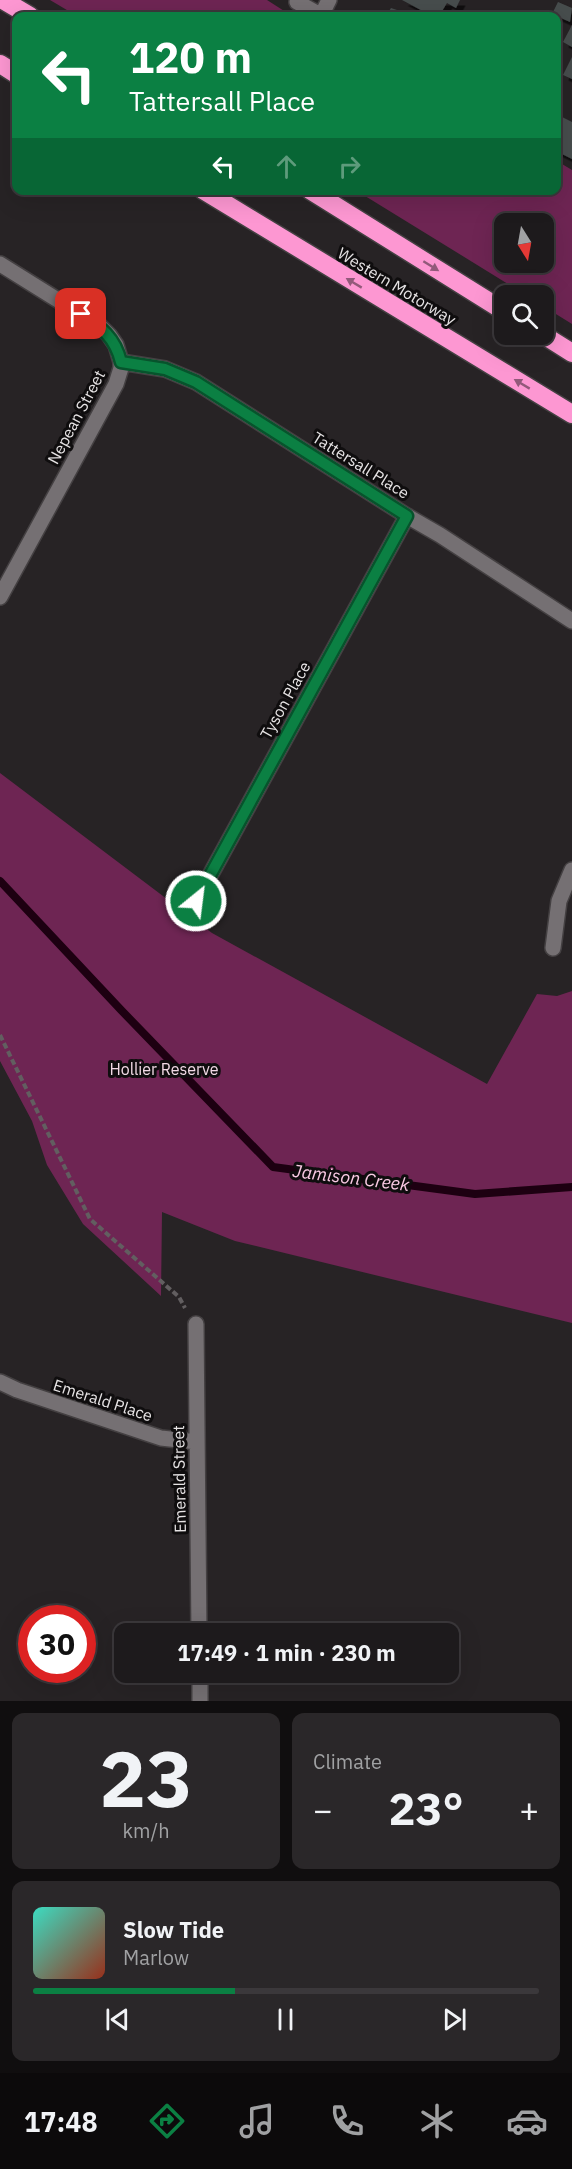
<!DOCTYPE html>
<html lang="en">
<head>
<meta charset="utf-8">
<style>
	:root { --surface:#1d1a1c; --page:#2a2729; --text:#f1f3f6; --muted:#a0a1a3; --line:#3b383b; --accent:#0b8043 }
	body { margin:0; font-family:"IBM Plex Sans",sans-serif; background:var(--page); color:var(--text); height:100vh; display:flex; flex-direction:column; font-size:22px; white-space:nowrap }
	* { box-sizing:border-box; margin:0 }
	p { font-size:20px; color:var(--muted) }
	.icon { flex:none; width:33px; height:33px; fill:none; stroke:currentColor; stroke-width:2; stroke-linecap:round; stroke-linejoin:round }
	.map { position:relative; height:1701px; overflow:hidden }
	.panel { display:flex; flex-direction:column; gap:12px; padding:12px; background:#100e0f; flex:1 }
	.panel>* { flex:none }
	.top-card { position:absolute; left:12px; top:12px; width:549px; height:183px; border-radius:12px; box-shadow:0 6px 24px #0002,0 0 0 2px var(--line); background:#0b8043; color:#fff; overflow:hidden }
	.needle { width:39px; rotate:169deg }
	.buttons { position:absolute; left:494px; top:213px; display:grid; gap:12px }
	.buttons a { display:grid; place-items:center; width:60px; height:60px; border-radius:12px; background:var(--surface); box-shadow:0 6px 24px #0002,0 0 0 2px var(--line); font-size:30px }
	.speed { position:absolute; left:18px; top:1605px; display:flex; gap:12px; font-size:30px; font-weight:700; text-align:center }
	.speed>* { display:grid; place-content:center; width:78px; height:78px; border-radius:50%; background:var(--surface); box-shadow:0 6px 24px #0002,0 0 0 2px var(--line); line-height:1 }
	.speed .limit { border:9px solid #d22; background:#fff; color:#111 }
	.pin { position:absolute; display:grid; place-items:center; width:51px; height:51px; color:#fff; margin:-26px; border-radius:12px; box-shadow:0 3px 9px #0006 }
	.me { position:absolute; width:66px; margin:-33px; rotate:29deg; stroke-linejoin:round; filter:drop-shadow(0 0 4px #0008) }
	.turn { display:flex; align-items:center; gap:21px; height:126px; padding:0 18px; font-size:27px }
	.turn .icon { width:78px; height:78px; stroke-width:2.5 }
	.turn b { display:block; font-size:42px; line-height:51px }
	.lanes { display:flex; align-items:center; height:57px; padding:0 18px; background:#0003; justify-content:center; gap:30px; direction:ltr }
	.lanes .off { opacity:.35 }
	.big { font-size:45px; font-weight:800; line-height:1.1 }
	.panel .widget { flex:1; display:flex; flex-direction:column; justify-content:center; gap:9px; min-width:0; padding:0 21px; border-radius:12px; background:var(--page) }
	.panel .dial { align-items:center; gap:0 }
	.dial b { font-size:78px; line-height:1 }
	.song { display:flex; align-items:center; gap:18px }
	.cover { width:72px; height:72px; border-radius:9px; background:linear-gradient(135deg,hsl(170 70% 55%),hsl(10 70% 35%)) }
	.played { height:6px; border-radius:3px; background:linear-gradient(90deg,var(--accent) 40%,var(--line) 40%) }
	.keys { display:flex; justify-content:space-around; direction:ltr }
	.heat { display:flex; justify-content:space-between; align-items:center; font-size:33px; direction:ltr }
	.panel .tiles { flex:1; display:grid; gap:12px; grid-template-columns:1fr 1fr }
	.widget:last-child { grid-column:span 2 }
	.trip { position:absolute; left:114px; top:1623px; width:345px; height:60px; border-radius:12px; background:var(--surface); box-shadow:0 6px 24px #0002,0 0 0 2px var(--line); font-weight:800; line-height:60px; text-align:center }
	.tab-bar { display:flex; height:96px; justify-content:space-around; align-items:center; background:#0c0a0b; color:var(--muted) }
	.tab-bar .icon { width:42px; height:42px }
	.tab-bar .active { color:var(--accent) }
	.tab-bar b { font-size:27px; color:var(--text) }
	.map>svg:first-child { display:block }
</style>
</head>
<body>
<div class="map">
<svg width="572" height="1701" viewBox="0 0 572 1701">
	<defs>
		<filter id="shadow"><feDropShadow dx="5.5" dy="5.5" stdDeviation="0" flood-color="#0009"/></filter>
	</defs>
	<rect width="100%" height="100%" fill="#272325"/>
	<path fill="#6e2553" fill-rule="evenodd" d="M 50,0 L 267,0 L 292,16 L 77,16 Z
		M 557,161 L 572,170 L 572,324 L 543,306 L 543,296 L 526,295 L 357,191 L 556,190 ZM 504,224 L 543,224 L 543,262 L 504,262 Z
		M 0,773 L 212,933 L 487,1084 L 537,994 L 557,996 L 572,991 L 572,1323 L 235,1241 L 162,1212 L 161,1296 L 83,1224 L 47,1165 L 32,1121 L 0,1061 Z"/>
	<g fill="none" stroke-linecap="round" stroke-linejoin="round">
		<path stroke="#1d0011" stroke-width="8" d="M 0,881 L 122,1011 L 273,1167 L 475,1194 L 572,1187"/>
	</g>
	<path fill="#474d4d" filter="url(#shadow)" d="M 402,0 L 460,0 L 456,8 L 447,3 L 439,16 L 432,16 Z
		M 558,2 L 572,8 L 570,22 L 552,14 Z
		M 391,8 L 397,10 L 409,16 L 386,16 Z
		M 572,25 L 572,47 L 563,42 Z
		M 572,57 L 572,79 L 563,75 Z
		M 556,114 L 572,122 L 572,159 L 556,151 Z"/>
	<g fill="none" stroke-linecap="round" stroke-linejoin="round">
		<defs>
			<path id="minor" d="M 297,2 L 322,16
				M 321,16 L 329,0
				M 0,264 L 101,327 L 109,335 L 116,345 L 121,362 L 121,368 L 116,384 L 0,597
				M 121,362 L 165,369 L 196,382 L 407,516 L 440,535 L 572,621
				M 196,901 L 407,516
				M 553,948 L 559,901 L 572,870
				M 196,1324 L 199,1634
				M 0,1382 L 17,1390 L 161,1438 L 197,1442
				M 200,1672 L 200,1701"/>
			<path id="motorway" d="M 3,0 L 30,16
				M 0,64 L 16,74
				M 203,190 L 572,414
				M 310,190 L 504,311
				M 542,334 L 572,353"/>
		</defs>
		<use href="#minor" stroke="#444042" stroke-width="18"/>
		<use href="#motorway" stroke="#444042" stroke-width="21"/>
		<path stroke="#625e60" stroke-width="4" stroke-dasharray="6 3" stroke-linecap="butt" d="M 0,1035 L 90,1219 L 179,1297 L 185,1308"/>
		<use href="#minor" stroke="#757073" stroke-width="15"/>
		<use href="#motorway" stroke="#fd97d2" stroke-width="18"/>
	</g>
	<defs><path id="oneway-solid" d="M-6-.8H1V-3.2L6.5 0L1 3.2V.8H-6Z" transform="scale(1.5)"/></defs>
	<g fill="#92597a">
		<use href="#oneway-solid" transform="translate(431 266) rotate(32)"/>
		<use href="#oneway-solid" transform="translate(354 283) rotate(-149)"/>
		<use href="#oneway-solid" transform="translate(522 384) rotate(-149)"/>
	</g>
	<g fill="none" stroke-linecap="round" stroke-linejoin="round">
		<defs>
			<path id="route" d="M 81,314 C 101,327 115,337 121,362 L 165,369 L 196,382 L 407,516 L 196,901"/>
		</defs>
		<use href="#route" stroke="#07532c" stroke-width="15"/>
		<use href="#route" stroke="#0b8043" stroke-width="10"/>
	</g>
	<g text-anchor="middle" stroke-width="6" stroke-linejoin="round" paint-order="stroke">
		<g font-size="16" fill="#e7e4e5" stroke="#0f0d0e">
			<text transform="translate(397 286) rotate(31)" y="6">Western Motorway</text>
			<text transform="translate(76 417) rotate(-62)" y="6">Nepean Street</text>
			<text transform="translate(361 465) rotate(32)" y="6">Tattersall Place</text>
			<text transform="translate(285 700) rotate(-61)" y="6">Tyson Place</text>
			<text transform="translate(103 1400) rotate(18)" y="6">Emerald Place</text>
			<text transform="translate(179 1479) rotate(-91)" y="6">Emerald Street</text>
		</g>
		<g font-size="16" fill="#f1d9e5" stroke="#0f0d0e">
			<text x="164" y="1075">Hollier Reserve</text>
		</g>
		<g font-size="18" font-style="italic" fill="#facae4" stroke="#0f0d0e">
			<text transform="translate(351 1178) rotate(7)" y="6">Jamison Creek</text>
		</g>
	</g>
</svg>
<div class="buttons">
<a><svg class="needle" viewBox="-14 -14 28 28"><path d="M0-13l5 13h-10z" fill="#e53935"/><path d="M0 13l5-13h-10z" fill="#a0a1a3"/></svg></a>
<a><svg class="icon" aria-label="search" viewBox="0 0 24 24"><circle cx="10" cy="10" r="6"/><path d="M15 15l6 6"/></svg></a>
</div>
<div class="speed"><div class="limit">30</div></div>
<div class="pin" style="left:81px;top:314px;background:#d93025"><svg class="icon" aria-label="arrive" viewBox="0 0 24 24"><path d="M6 21V4h12l-3 4 3 4H6"/></svg></div>
<svg class="me" style="left:196px;top:901px" viewBox="-20 -20 40 40"><circle r="17" fill="#0b8043" stroke="#fff" stroke-width="3"/><path d="M0-11L8 9 0 5-8 9z" fill="#fff"/></svg>
<div class="trip">17:49 · 1 min · 230 m</div>
<div class="top-card">
<div class="turn"><svg class="icon" aria-label="left" viewBox="0 0 24 24"><path d="M17 20v-9H6M10 6l-5 5 5 5"/></svg><div><b>120 m</b>Tattersall Place</div></div>
<div class="lanes"><svg class="icon" aria-label="left" viewBox="0 0 24 24"><path d="M17 20v-9H6M10 6l-5 5 5 5"/></svg><svg class="icon off" aria-label="ahead" viewBox="0 0 24 24"><path d="M12 20V5M6 11l6-6 6 6"/></svg><svg class="icon off" aria-label="right" viewBox="0 0 24 24"><path d="M7 20v-9h11M14 6l5 5-5 5"/></svg></div>
</div>
</div>
<section class="panel">
<div class="tiles">
<div class="widget dial"><b>23</b><p>km/h</p></div>
<div class="widget"><p>Climate</p>
<div class="heat"><a>−</a><b class="big">23°</b><a>+</a></div>
</div>
<div class="widget">
<div class="song"><i class="cover"></i><div><b>Slow Tide</b><p>Marlow</p></div></div>
<div class="played"></div>
<div class="keys"><svg class="icon" aria-label="previous" viewBox="0 0 24 24"><path d="M18 5L8 12l10 7zM5 5v14"/></svg><svg class="icon" aria-label="pause" viewBox="0 0 24 24"><path d="M8 5v14M16 5v14"/></svg><svg class="icon" aria-label="next" viewBox="0 0 24 24"><path d="M6 5l10 7-10 7zM19 5v14"/></svg></div>
</div>
</div>
</section>
<nav class="tab-bar">
<b>17:48</b>
<svg class="icon active" aria-label="directions" viewBox="0 0 24 24"><path d="M12 3l9 9-9 9-9-9zM9 14v-3h6M13 9l2 2-2 2"/></svg>
<svg class="icon" aria-label="music" viewBox="0 0 24 24"><path d="M9 18V5l10-2v13"/><circle cx="6" cy="18" r="3"/><circle cx="16" cy="16" r="3"/></svg>
<svg class="icon" aria-label="phone" viewBox="0 0 24 24"><path d="M5 4h4l2 5-3 2q2 4 5 5l2-3 5 2v4C11 20 4 13 5 4z"/></svg>
<svg class="icon" aria-label="climate" viewBox="0 0 24 24"><path d="M12 3v18M4 7l16 10M4 17L20 7"/></svg>
<svg class="icon" aria-label="car" viewBox="0 0 24 24"><path d="M5 17H2v-5l4-1 3-4h7l3 4 3 1v5h-3M9 17h6M6 11h13"/><circle cx="7" cy="17" r="2"/><circle cx="17" cy="17" r="2"/></svg>
</nav>
</body>
</html>
